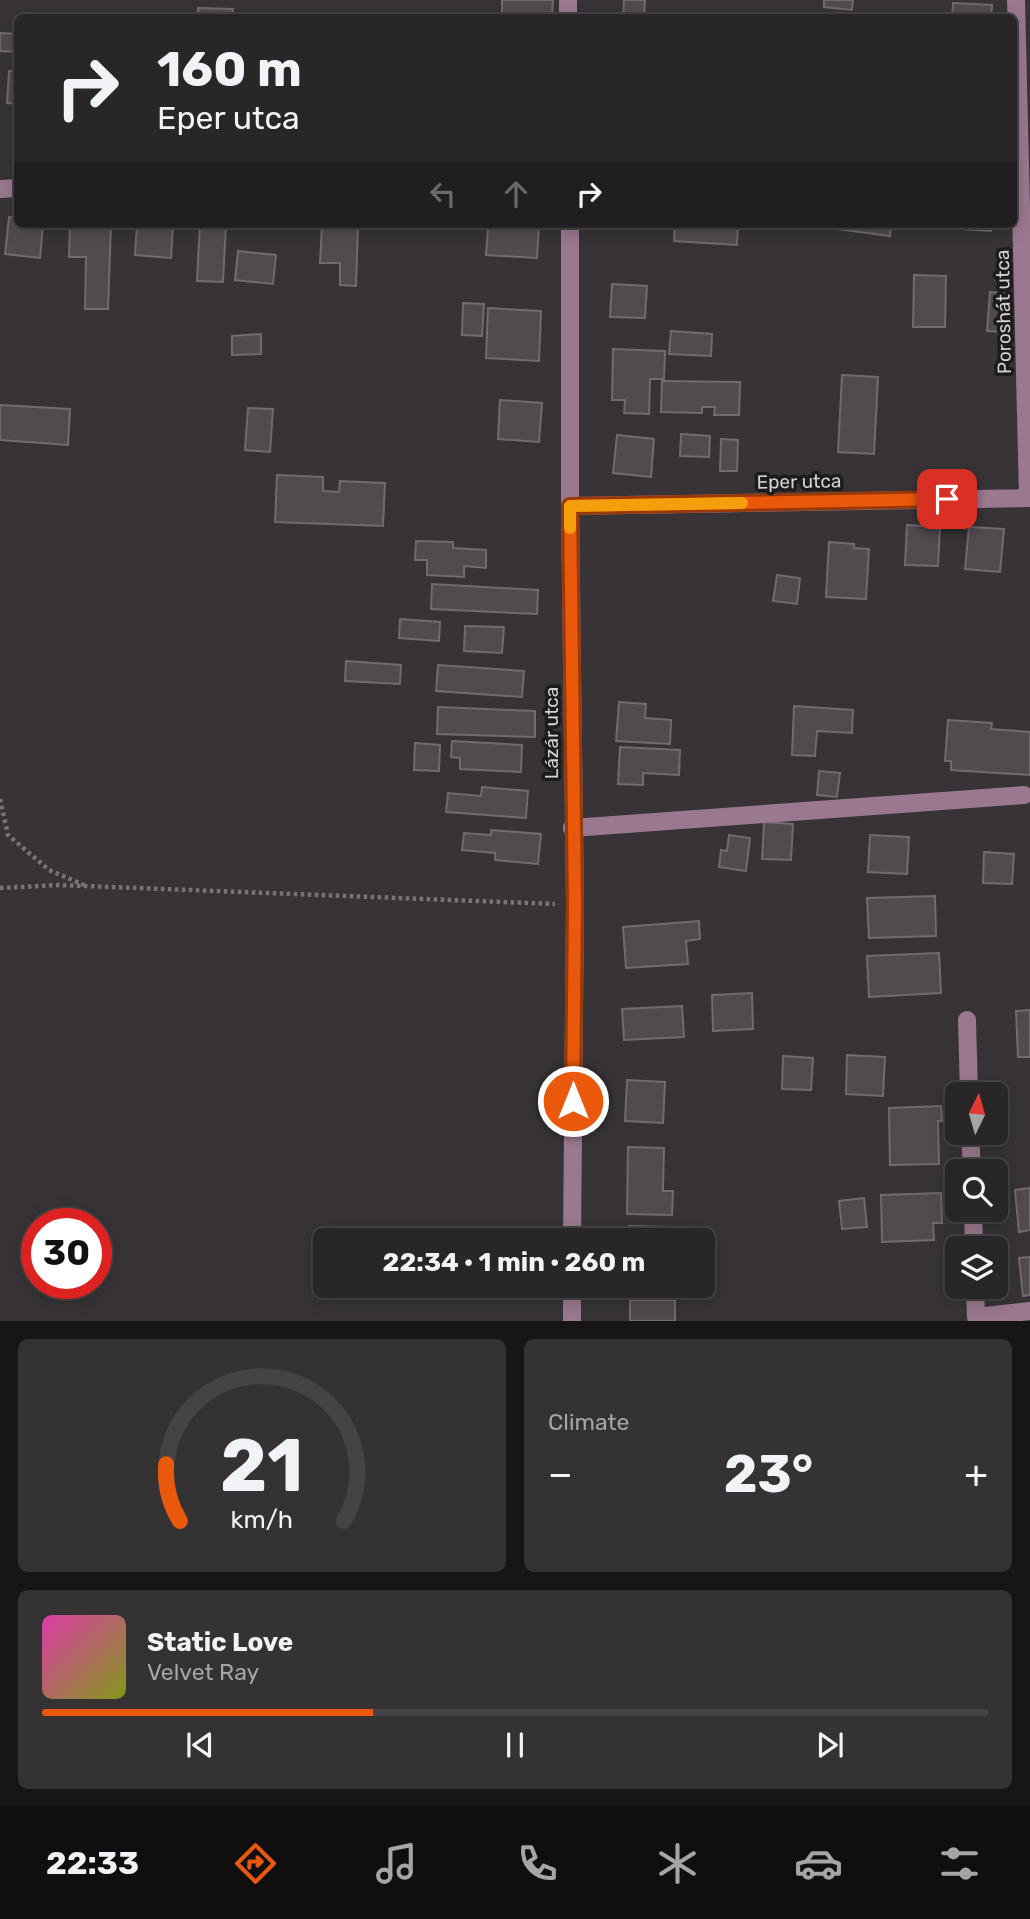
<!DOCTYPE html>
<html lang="en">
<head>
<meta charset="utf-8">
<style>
	:root { --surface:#292628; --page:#353234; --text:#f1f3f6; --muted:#a5a5a8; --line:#454345; --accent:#ea580c }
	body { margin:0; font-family:Rubik,sans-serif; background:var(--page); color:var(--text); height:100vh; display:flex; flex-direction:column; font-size:26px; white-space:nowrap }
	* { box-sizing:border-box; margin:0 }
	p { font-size:23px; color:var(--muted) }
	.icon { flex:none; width:38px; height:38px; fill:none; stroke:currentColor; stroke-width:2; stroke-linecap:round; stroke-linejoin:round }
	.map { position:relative; height:1321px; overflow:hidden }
	.side { display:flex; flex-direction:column; gap:18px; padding:18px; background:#171516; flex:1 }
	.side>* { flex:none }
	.hud { position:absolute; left:14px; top:14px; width:1003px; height:214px; border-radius:10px; box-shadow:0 4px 18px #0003,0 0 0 2px var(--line); background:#292628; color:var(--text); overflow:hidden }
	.needle { width:46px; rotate:5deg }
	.tools { position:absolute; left:945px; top:1082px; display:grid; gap:14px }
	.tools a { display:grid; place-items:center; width:63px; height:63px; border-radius:10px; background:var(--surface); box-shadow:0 4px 18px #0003,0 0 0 2px var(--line); font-size:35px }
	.speed { position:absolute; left:21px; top:1208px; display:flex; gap:14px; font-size:35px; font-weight:700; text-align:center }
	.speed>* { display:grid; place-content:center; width:91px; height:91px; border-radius:50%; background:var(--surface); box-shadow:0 4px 18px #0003,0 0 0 2px var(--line); line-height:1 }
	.speed .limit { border:10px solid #d22; background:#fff; color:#111 }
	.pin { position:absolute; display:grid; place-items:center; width:60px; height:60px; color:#fff; margin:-30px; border-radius:14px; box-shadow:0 4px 10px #0006 }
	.me { position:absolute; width:77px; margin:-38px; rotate:0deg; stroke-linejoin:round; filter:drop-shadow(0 0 5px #0008) }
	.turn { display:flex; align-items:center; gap:24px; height:147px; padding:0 28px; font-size:32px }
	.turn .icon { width:91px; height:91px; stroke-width:2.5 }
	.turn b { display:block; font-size:49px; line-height:60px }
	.lanes { display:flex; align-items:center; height:66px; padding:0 28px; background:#0003; justify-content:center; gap:35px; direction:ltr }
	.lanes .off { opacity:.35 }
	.big { font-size:52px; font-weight:700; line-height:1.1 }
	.side .card { flex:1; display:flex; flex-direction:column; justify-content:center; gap:10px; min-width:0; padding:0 24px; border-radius:10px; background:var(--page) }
	.side .dial { align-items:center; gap:0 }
	.dial svg { height:182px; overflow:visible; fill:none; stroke:var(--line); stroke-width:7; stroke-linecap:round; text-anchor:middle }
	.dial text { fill:var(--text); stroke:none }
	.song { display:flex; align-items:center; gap:21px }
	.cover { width:84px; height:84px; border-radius:10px; background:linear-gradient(135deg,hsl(320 70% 55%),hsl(70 70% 35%)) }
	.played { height:7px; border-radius:4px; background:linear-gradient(90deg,var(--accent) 35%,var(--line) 35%) }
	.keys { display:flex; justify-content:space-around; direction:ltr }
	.heat { display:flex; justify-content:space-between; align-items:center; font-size:38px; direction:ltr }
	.side .tiles { flex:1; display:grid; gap:18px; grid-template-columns:1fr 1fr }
	.card:last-child { grid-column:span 2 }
	.trip { position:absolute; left:313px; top:1228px; width:402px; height:70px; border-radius:10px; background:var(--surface); box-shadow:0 4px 18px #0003,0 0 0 2px var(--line); font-weight:700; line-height:70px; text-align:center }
	.menu { display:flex; height:112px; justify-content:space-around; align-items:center; background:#100f10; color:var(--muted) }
	.menu .icon { width:49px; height:49px }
	.menu .on { color:var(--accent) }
	.menu b { font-size:32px; color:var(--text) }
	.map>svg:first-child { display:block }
</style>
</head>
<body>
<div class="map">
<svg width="1030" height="1321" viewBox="0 0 1030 1321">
	<rect width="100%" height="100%" fill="#373336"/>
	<path fill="#514b4f" stroke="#716b6f" stroke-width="2" d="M 502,0 L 553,0 L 552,16 L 502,14 Z
		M 624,0 L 645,0 L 644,18 L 623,18 Z
		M 824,0 L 853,0 L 852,10 L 824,7 Z
		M 953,3 L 992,5 L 991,18 L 952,18 Z
		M 198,8 L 233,9 L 232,18 L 198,18 Z
		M 361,15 L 361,18 L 300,18 L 300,16 Z
		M 0,33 L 18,34 L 18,52 L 0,51 Z
		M 9,71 L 18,71 L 18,104 L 7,103 Z
		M 9,217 L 18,218 L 18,224 L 43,224 L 40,258 L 5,254 Z
		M 70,224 L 111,224 L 108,309 L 85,309 L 86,257 L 69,257 Z
		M 137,224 L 173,224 L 171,258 L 135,255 Z
		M 200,224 L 226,224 L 223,282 L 197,281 Z
		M 322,224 L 358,224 L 356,286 L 340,285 L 340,263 L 320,263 Z
		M 494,224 L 539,224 L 537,258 L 486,255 L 488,229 L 494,229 Z
		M 675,224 L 738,224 L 737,245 L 674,241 Z
		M 831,224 L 891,224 L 890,236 L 830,228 Z
		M 948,224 L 992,224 L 991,231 L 948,228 Z
		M 238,251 L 276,255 L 273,284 L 235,280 Z
		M 914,275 L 946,276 L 945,327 L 913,327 Z
		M 612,284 L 647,286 L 645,318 L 610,317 Z
		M 990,292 L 1011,294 L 1008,332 L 987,331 Z
		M 463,303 L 484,304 L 482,336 L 462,335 Z
		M 488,308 L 541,311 L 539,361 L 486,358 Z
		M 671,331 L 712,334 L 711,356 L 669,354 Z
		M 261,334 L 261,354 L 232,355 L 232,336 Z
		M 613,349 L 665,351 L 664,379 L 650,379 L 649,414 L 624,413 L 625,400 L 612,400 Z
		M 842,375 L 878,377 L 874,454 L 838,452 Z
		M 662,381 L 740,382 L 739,415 L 714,415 L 715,407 L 702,407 L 702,413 L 661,412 Z
		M 500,400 L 542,403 L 539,442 L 498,439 Z
		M 0,405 L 70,409 L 68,445 L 0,440 Z
		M 248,408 L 273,409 L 270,452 L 245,450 Z
		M 681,434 L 710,436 L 709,457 L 680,456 Z
		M 617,435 L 654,439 L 651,477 L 613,473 Z
		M 721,439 L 738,440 L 737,471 L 720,471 Z
		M 277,475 L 323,477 L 323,491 L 339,492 L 340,481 L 385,483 L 383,526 L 275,522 Z
		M 907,525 L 940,527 L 938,566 L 905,565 Z
		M 969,527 L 1004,529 L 1000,572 L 965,569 Z
		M 416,541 L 453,542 L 453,548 L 486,550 L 486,568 L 464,566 L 464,577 L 427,575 L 427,560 L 415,560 Z
		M 829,542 L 854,544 L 854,548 L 869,549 L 866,599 L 826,597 Z
		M 777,575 L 800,578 L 797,604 L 773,601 Z
		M 432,584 L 538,590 L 537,614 L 431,609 Z
		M 400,619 L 440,622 L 439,641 L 399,638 Z
		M 465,626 L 504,627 L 502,653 L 464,651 Z
		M 346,661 L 401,665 L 400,684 L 345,681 Z
		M 438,665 L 524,671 L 522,697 L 436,691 Z
		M 619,702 L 646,704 L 645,718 L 671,720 L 670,744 L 616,741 Z
		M 794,706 L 853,710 L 852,733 L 817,731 L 815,756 L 792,755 Z
		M 438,707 L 535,711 L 535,737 L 437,734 Z
		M 948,720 L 992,723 L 991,729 L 1030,732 L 1030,775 L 951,770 L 951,761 L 945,761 Z
		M 452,741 L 522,745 L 521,772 L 460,769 L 460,758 L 451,757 Z
		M 415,743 L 440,745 L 439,771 L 414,770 Z
		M 620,747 L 680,750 L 679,775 L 643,773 L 643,785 L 618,784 Z
		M 819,771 L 840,773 L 837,797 L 817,795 Z
		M 482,787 L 528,791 L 526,818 L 446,812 L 448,793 L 481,796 Z
		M 764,822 L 793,824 L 791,860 L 762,859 Z
		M 491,830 L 541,834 L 538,864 L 495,860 L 495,853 L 462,850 L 464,833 L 491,835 Z
		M 729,835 L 750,838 L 746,871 L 719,867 L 721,850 L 727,851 Z
		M 870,835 L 909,837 L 907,874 L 868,872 Z
		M 984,852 L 1014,854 L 1012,884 L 983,883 Z
		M 935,896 L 936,936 L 869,938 L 867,898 Z
		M 699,921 L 700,939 L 686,941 L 688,964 L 626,968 L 623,927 Z
		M 939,953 L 941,993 L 869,997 L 867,956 Z
		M 752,993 L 753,1029 L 713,1031 L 712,995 Z
		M 682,1006 L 684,1037 L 624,1040 L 622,1009 Z
		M 1030,1010 L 1030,1057 L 1018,1057 L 1016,1011 Z
		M 847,1055 L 885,1057 L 883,1096 L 846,1094 Z
		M 783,1056 L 813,1058 L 811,1090 L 782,1089 Z
		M 627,1080 L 665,1082 L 663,1123 L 625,1121 Z
		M 941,1106 L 942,1121 L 938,1121 L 939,1164 L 890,1165 L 889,1108 Z
		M 628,1147 L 664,1148 L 663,1191 L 673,1191 L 672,1215 L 627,1214 Z
		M 1030,1188 L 1030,1230 L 1019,1232 L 1015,1190 Z
		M 941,1193 L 942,1223 L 933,1223 L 934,1240 L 882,1242 L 881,1195 Z
		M 864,1198 L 867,1227 L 842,1229 L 839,1201 Z
		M 629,1226 L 668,1227 L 667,1241 L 629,1241 Z
		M 1030,1257 L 1030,1295 L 1023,1296 L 1019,1258 Z
		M 630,1300 L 675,1300 L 675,1321 L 630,1321 Z"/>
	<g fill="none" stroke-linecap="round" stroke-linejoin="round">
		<path stroke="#777376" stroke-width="4.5" stroke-dasharray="3.5 3.5" stroke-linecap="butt" d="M 0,799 L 8,835 L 49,870 L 84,885
			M 0,888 L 59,885 L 555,904"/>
		<path stroke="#9a7990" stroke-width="18" d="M 568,0 L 568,18
			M 1016,0 L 1028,498
			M 0,189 L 18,188
			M 570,224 L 570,506 L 575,905 L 572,1241
			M 570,506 L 1030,498
			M 572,828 L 1024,795
			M 967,1020 L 969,1094
			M 970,1132 L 972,1171
			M 973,1209 L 974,1248
			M 975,1286 L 976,1317 L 1030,1311
			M 572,1321 L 572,1286"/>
	</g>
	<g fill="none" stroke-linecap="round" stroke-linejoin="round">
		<defs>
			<path id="route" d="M 573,1101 L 575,905 L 570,506 L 947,499"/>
		</defs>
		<use href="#route" stroke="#983908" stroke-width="18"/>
		<use href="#route" stroke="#ea580c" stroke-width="12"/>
		<path stroke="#f59e0b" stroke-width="12" d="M 570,528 L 570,506 L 742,503"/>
	</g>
	<g text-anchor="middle" stroke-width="7" stroke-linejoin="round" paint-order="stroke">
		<g font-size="19" fill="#d4d1d3" stroke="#1d1b1d">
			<text transform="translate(1003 312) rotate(-91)" y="7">Poroshát utca</text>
			<text transform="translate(799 481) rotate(-1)" y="7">Eper utca</text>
			<text transform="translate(551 733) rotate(-90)" y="7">Lázár utca</text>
		</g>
	</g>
</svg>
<div class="tools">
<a><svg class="needle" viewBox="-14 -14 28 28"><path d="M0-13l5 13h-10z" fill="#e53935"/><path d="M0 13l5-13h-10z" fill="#a5a5a8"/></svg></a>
<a><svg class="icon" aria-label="search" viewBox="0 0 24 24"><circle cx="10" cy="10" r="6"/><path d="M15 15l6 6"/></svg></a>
<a><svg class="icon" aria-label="layers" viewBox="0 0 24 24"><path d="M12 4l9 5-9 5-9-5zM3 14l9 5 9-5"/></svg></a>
</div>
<div class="speed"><div class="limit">30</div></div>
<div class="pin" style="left:947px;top:499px;background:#d93025"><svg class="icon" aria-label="arrive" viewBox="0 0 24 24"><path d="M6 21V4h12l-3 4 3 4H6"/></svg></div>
<svg class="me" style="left:573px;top:1101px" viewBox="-20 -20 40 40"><circle r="17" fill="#ea580c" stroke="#fff" stroke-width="3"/><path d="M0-11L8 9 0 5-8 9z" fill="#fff"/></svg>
<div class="trip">22:34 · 1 min · 260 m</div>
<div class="hud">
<div class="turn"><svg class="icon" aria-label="right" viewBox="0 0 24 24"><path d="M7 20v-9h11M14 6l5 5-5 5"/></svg><div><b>160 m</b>Eper utca</div></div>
<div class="lanes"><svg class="icon off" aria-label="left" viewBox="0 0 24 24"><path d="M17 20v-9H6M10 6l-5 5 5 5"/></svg><svg class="icon off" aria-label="ahead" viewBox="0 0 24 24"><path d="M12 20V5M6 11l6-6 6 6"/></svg><svg class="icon" aria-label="right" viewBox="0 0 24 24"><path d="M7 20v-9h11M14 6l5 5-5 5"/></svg></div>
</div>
</div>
<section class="side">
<div class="tiles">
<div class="card dial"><svg viewBox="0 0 100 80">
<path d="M14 69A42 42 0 1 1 86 69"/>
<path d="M14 69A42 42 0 0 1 8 44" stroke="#ea580c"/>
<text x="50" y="56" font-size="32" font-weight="700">21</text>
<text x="50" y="72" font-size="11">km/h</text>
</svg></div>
<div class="card"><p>Climate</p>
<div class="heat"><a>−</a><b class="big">23°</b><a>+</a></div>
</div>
<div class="card">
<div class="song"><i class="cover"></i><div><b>Static Love</b><p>Velvet Ray</p></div></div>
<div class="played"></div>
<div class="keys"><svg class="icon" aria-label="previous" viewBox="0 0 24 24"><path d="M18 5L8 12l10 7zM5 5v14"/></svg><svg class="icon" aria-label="pause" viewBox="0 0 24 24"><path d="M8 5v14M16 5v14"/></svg><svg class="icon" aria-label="next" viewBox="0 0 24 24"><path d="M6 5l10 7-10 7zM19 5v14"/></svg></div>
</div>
</div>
</section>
<nav class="menu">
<b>22:33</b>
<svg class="icon on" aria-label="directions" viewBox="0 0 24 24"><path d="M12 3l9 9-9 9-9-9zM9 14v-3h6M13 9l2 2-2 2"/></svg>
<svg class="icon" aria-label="music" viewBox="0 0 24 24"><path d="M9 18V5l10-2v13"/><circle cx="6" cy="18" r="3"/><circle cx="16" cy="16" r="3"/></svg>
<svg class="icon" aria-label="phone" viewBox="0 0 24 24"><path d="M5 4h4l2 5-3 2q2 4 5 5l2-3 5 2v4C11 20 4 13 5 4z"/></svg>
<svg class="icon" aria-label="climate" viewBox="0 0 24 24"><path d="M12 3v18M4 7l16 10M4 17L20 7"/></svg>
<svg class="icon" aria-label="car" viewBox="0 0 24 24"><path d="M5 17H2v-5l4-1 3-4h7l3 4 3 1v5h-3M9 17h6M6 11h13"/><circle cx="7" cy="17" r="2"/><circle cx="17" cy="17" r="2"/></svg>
<svg class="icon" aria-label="filters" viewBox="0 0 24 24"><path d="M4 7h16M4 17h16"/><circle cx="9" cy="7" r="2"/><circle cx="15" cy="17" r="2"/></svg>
</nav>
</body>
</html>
